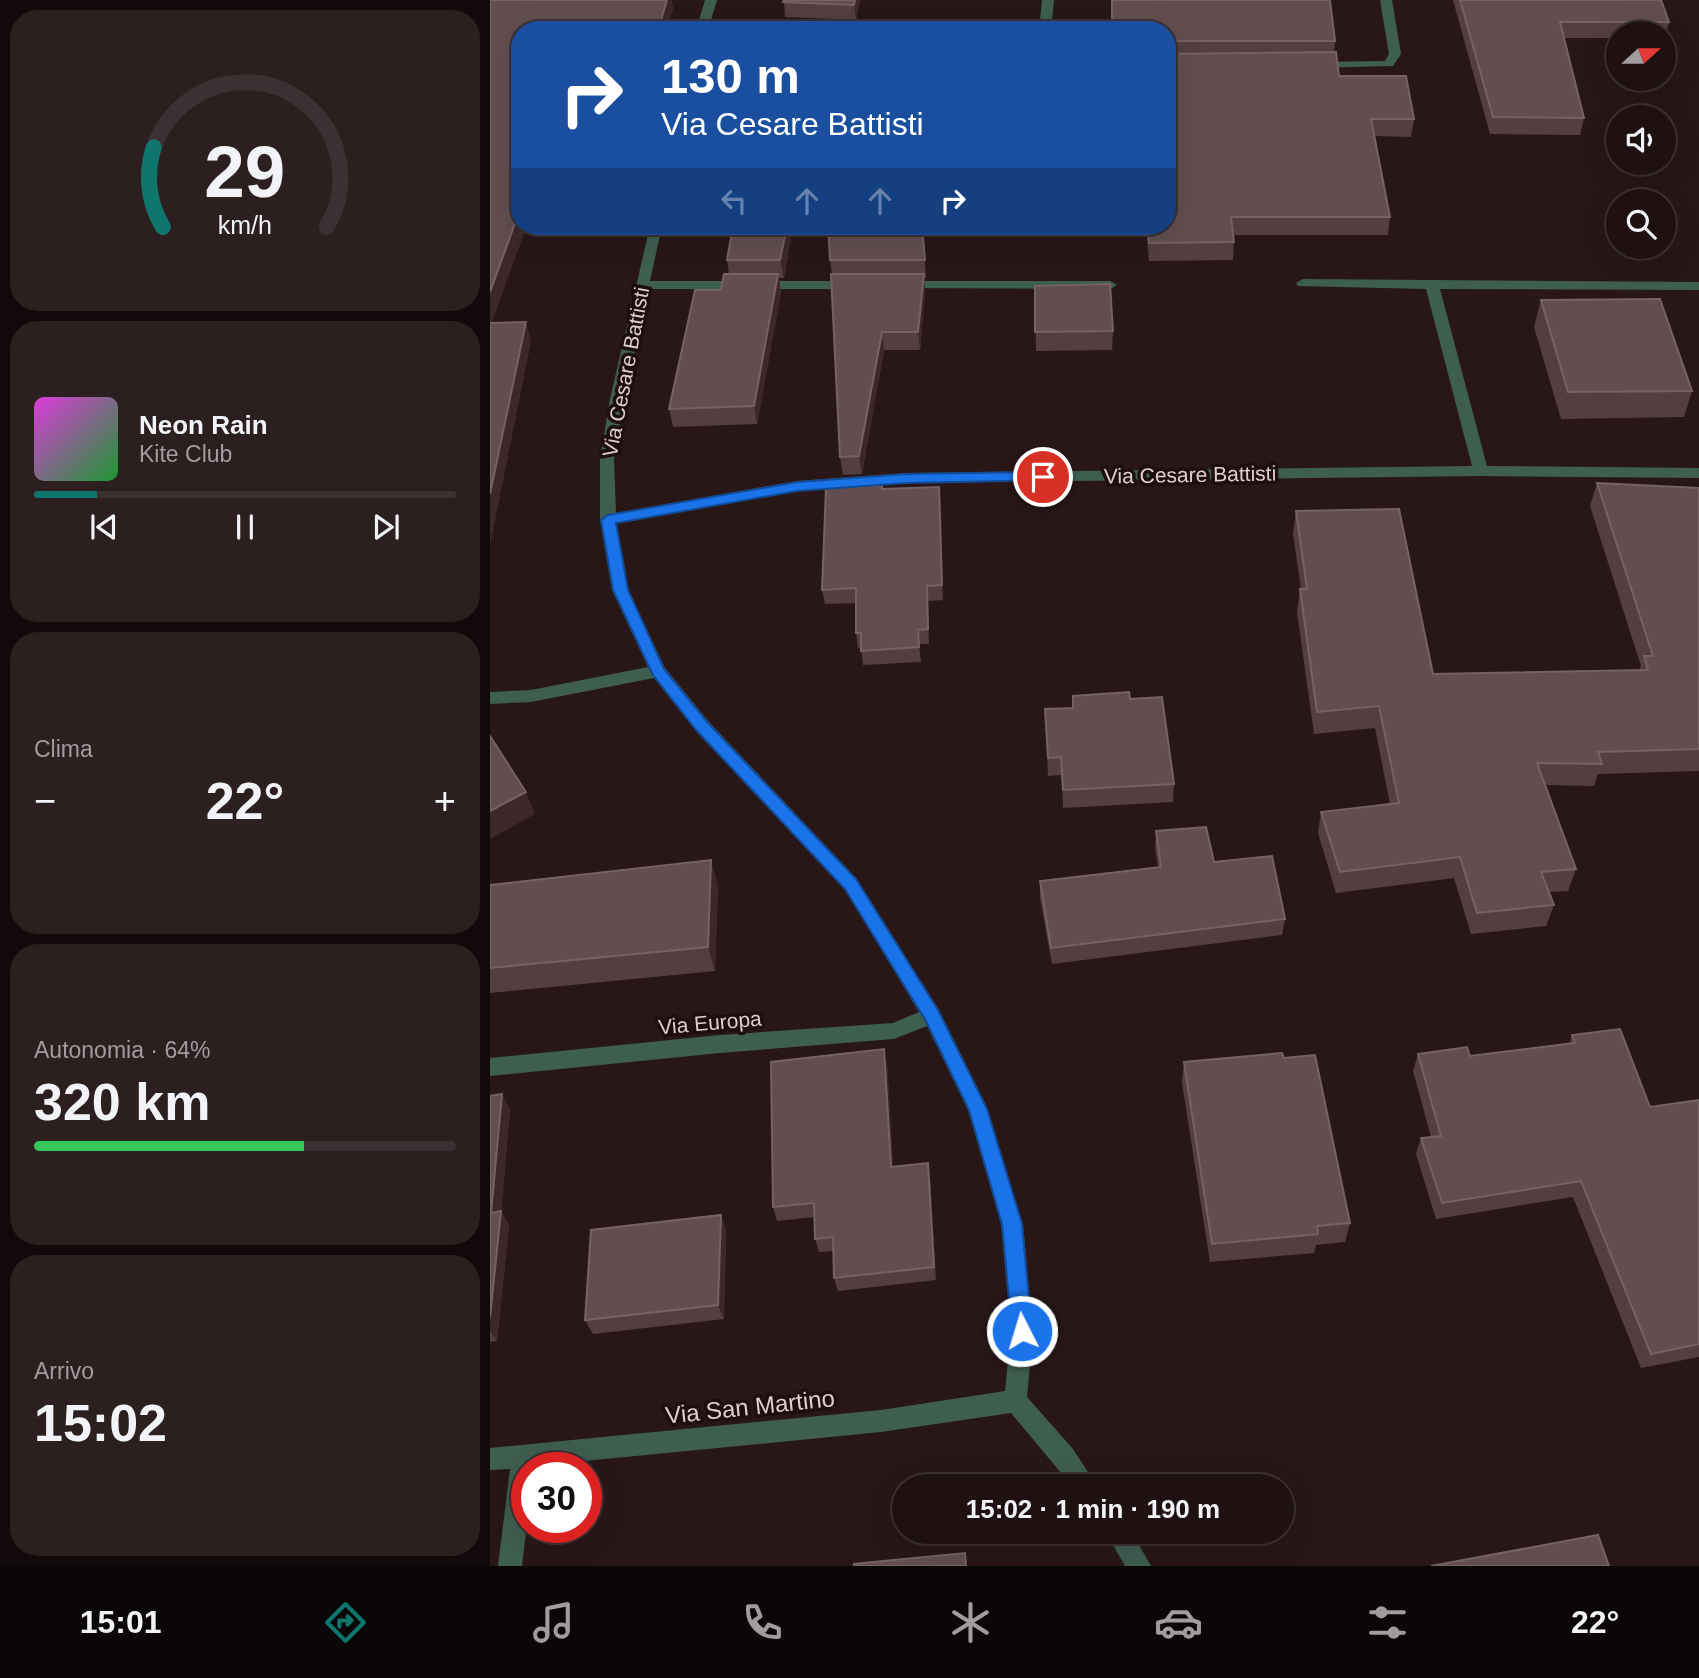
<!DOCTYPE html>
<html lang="it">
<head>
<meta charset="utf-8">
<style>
	:root { --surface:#1f1112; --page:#2c1f20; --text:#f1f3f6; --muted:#a19d9f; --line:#3c3132; --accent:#0f766e }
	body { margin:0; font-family:Helvetica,sans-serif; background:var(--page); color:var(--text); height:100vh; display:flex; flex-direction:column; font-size:26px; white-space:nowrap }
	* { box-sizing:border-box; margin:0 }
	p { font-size:23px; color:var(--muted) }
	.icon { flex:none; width:38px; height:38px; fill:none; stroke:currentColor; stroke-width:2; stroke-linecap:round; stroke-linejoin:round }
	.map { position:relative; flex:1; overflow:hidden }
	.side { display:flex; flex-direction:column; gap:10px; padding:10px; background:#11090a; width:490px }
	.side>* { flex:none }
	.hud { position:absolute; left:21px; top:21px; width:665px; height:214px; border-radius:28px; box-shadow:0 7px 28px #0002,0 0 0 2px var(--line); background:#1a4fa0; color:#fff; overflow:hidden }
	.needle { width:46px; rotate:69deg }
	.buttons { position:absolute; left:1116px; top:21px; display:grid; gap:14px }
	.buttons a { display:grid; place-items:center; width:70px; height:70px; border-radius:50%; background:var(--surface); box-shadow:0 7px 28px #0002,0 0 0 2px var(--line); font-size:35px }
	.speed { position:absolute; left:21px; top:1452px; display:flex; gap:14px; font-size:35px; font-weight:700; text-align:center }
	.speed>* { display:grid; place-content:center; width:91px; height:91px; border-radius:50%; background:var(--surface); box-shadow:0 7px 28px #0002,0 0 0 2px var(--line); line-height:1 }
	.speed .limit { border:10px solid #d22; background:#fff; color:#111 }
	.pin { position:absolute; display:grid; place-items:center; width:60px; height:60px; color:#fff; margin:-30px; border:4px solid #fff; border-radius:50%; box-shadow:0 2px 7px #0007 }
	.me { position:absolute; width:77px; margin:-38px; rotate:355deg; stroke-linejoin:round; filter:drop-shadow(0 0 5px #0008) }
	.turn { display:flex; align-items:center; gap:24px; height:147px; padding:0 35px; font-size:32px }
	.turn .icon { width:91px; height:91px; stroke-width:2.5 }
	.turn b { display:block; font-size:49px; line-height:60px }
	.lanes { display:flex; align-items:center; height:66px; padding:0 35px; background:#0003; justify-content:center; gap:35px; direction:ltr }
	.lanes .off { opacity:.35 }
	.big { font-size:52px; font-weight:800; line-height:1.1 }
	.side .card { flex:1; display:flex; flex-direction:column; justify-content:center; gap:10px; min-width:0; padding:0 24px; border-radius:28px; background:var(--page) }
	.side .dial { align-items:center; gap:0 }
	.dial svg { height:182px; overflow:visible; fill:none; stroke:var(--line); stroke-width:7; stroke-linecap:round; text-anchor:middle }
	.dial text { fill:var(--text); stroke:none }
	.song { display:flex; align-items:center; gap:21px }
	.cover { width:84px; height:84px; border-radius:10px; background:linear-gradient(135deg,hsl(300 70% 55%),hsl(130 70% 35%)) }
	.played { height:7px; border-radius:4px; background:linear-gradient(90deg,var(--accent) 15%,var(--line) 15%) }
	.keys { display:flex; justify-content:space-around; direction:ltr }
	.heat { display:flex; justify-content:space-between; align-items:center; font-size:38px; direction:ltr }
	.charge { height:10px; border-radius:5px; background:linear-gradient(90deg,#34c759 64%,var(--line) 0) }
	.trip { position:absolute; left:402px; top:1474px; width:402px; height:70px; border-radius:35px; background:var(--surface); box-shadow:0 7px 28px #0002,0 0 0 2px var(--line); font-weight:800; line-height:70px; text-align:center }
	.menu { display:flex; height:112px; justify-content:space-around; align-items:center; background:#0c0707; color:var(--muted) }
	.menu .icon { width:49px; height:49px }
	.menu .current { color:var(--accent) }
	.menu b { font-size:32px; color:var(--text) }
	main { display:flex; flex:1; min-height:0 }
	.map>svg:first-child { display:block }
</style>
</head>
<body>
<main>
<section class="side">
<div class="card dial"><svg viewBox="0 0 100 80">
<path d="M14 69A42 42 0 1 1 86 69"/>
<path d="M14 69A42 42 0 0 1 10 34" stroke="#0f766e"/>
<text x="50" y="56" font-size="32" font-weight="700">29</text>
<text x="50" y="72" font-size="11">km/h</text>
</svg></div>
<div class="card">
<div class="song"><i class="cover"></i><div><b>Neon Rain</b><p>Kite Club</p></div></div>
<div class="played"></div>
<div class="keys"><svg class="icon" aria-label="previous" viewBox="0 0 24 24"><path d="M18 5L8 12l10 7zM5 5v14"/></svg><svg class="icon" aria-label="pause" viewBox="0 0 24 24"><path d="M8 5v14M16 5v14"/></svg><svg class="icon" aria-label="next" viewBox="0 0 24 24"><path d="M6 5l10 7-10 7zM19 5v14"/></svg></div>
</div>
<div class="card"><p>Clima</p>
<div class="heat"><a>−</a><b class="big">22°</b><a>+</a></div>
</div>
<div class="card"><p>Autonomia · 64%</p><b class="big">320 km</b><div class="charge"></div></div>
<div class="card"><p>Arrivo</p><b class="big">15:02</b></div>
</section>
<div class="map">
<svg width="1209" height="1566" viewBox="0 0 1209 1566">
	<rect width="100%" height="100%" fill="#291718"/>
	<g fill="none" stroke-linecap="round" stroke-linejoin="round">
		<path fill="#3e5e50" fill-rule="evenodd" d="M 215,0 L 227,0 L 218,30 L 206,30 Z
			M 552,0 L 564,0 L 561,30 L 549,30 Z
			M 890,0 L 902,0 L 911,54 L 903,66 L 820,68 L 818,66 L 824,62 L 895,61 L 899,54 Z
			M 160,226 L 172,226 L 160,281 L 364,281 L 371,285 L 364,289 L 159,289 L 134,399 L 124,459 L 126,513 L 307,481 L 416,473 L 982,466 L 936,289 L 808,286 L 806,283 L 813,279 L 1209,282 L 1209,290 L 950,289 L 997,466 L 1209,468 L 1209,478 L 991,476 L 416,483 L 307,491 L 126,524 L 138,590 L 175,668 L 219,722 L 367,879 L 449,1010 L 495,1103 L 533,1224 L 543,1331 L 537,1397 L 583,1449 L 607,1486 L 582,1486 L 521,1413 L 391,1432 L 43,1466 L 37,1468 L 37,1524 L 32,1566 L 8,1566 L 20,1469 L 0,1470 L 0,1448 L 391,1410 L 515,1391 L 521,1331 L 511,1224 L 478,1110 L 437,1026 L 404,1039 L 230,1053 L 0,1076 L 0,1058 L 230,1035 L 403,1023 L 429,1012 L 355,889 L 207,732 L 164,678 L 41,702 L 0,704 L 0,692 L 41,690 L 158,667 L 122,590 L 110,520 L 110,459 L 120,399 Z
			M 413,281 L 620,281 L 627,285 L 620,289 L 408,288 L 406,285 Z
			M 615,1531 L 641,1531 L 661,1566 L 635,1566 Z"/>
	</g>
	<path fill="#533f41" d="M 0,0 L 181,0 L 183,8 L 176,30 L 30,30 L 30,226 L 97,226 L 95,232 L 34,233 L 1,323 L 41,340 L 0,544 Z
		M 294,0 L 370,0 L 366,20 L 295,17 Z
		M 963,0 L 1171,0 L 1179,22 L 1175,38 L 1174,33 L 1129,33 L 1129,38 L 1074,38 L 1094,118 L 1090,135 L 1000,134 Z
		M 622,24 L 845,41 L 844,52 L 849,76 L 924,119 L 921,137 L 884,136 L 900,217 L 898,235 L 743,235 L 744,242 L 743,260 L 659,261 L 656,226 L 677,226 L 677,30 Z
		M 303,226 L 294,278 L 289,278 L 291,292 L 267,424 L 183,427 L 179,409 L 231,290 L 239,274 L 237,260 Z
		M 432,226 L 436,278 L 434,278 L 435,292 L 430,350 L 394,350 L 372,474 L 353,475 L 350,457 L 342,274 L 340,260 Z
		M 545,286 L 623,331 L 622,350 L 546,351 Z
		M 1051,300 L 1202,391 L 1194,417 L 1071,419 L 1044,327 Z
		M 1107,483 L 1209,488 L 1209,771 L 1108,774 L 1104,786 L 1055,785 L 1086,869 L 1078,891 L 1059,892 L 1064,905 L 1056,926 L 981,934 L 964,878 L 846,893 L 828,833 L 831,812 L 900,804 L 885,728 L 824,734 L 807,612 L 810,589 L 811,589 L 803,534 L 806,511 L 943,674 L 1149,670 L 1151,666 L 1100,506 Z
		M 449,487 L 453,600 L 438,601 L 439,644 L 429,644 L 431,662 L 373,665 L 371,648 L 368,648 L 366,633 L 366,603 L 335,604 L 332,590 L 392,489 Z
		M 640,699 L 684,784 L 683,802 L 573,808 L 572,775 L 558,776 L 555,709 L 583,708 Z
		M 666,831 L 724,862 L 795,919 L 792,935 L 562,964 L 550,898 L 550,881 L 668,867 L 665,847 Z
		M 0,885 L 228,885 L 225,971 L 0,993 Z
		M 1082,1035 L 1160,1107 L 1209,1100 L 1209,1357 L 1151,1368 L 1083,1197 L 946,1219 L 926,1154 L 931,1138 L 941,1137 L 923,1071 L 928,1054 L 980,1056 L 1079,1044 Z
		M 694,1062 L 860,1223 L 855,1242 L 826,1245 L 824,1253 L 720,1262 L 692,1083 Z
		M 397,1063 L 403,1166 L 438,1163 L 440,1177 L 446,1280 L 348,1291 L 344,1278 L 343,1251 L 329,1252 L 325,1239 L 324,1217 L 287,1221 L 283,1207 Z
		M 0,1096 L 20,1109 L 11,1211 L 19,1225 L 7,1341 L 0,1342 Z
		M 231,1215 L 236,1230 L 234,1319 L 103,1334 L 95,1320 Z"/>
	<path fill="#3c282a" d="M 177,0 L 181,0 L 183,8 L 176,30 L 168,30 Z
		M 365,0 L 370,0 L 366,20 L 364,5 Z
		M 28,215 L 30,226 L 32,226 L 34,233 L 0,327 L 0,292 Z
		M 297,226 L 303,226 L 294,278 L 290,260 Z
		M 288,274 L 291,292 L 267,424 L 264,406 Z
		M 434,274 L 435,292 L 430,350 L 428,332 Z
		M 36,322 L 41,340 L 0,544 L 0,494 Z
		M 392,332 L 394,350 L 372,474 L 369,456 Z
		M 449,487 L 451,502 L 453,600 L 452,585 Z
		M 437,586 L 438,601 L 439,644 L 438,629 Z
		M 36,792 L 45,814 L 0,839 L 0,811 Z
		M 221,860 L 228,885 L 225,971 L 218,947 Z
		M 394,1049 L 397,1063 L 404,1181 L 401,1167 Z
		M 12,1094 L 20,1109 L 11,1211 L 19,1225 L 7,1341 L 0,1331 L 1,1213 Z
		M 438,1163 L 440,1177 L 446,1280 L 444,1267 Z
		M 231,1215 L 236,1230 L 234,1319 L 228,1305 Z"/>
	<path fill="#624e50" stroke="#756264" stroke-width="2" d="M 0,0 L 177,0 L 168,30 L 30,30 L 30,215 L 28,215 L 0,292 Z
		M 294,0 L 365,0 L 364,5 L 293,2 Z
		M 622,0 L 840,0 L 845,41 L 678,41 L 677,42 L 677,30 L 620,30 L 622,24 Z
		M 970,0 L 1171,0 L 1179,22 L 1070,22 L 1094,118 L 1003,117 Z
		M 846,52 L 849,76 L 916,76 L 924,119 L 881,119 L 900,217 L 741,217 L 744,242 L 659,243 L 658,226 L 677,226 L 677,54 Z
		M 243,226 L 297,226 L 290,260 L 237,260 Z
		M 338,226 L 432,226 L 435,260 L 340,260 Z
		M 234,274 L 288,274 L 264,406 L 179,409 L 205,290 L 231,290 Z
		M 341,274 L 434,274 L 428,332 L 392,332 L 369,456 L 350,457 Z
		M 620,284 L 623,331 L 545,332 L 545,286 Z
		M 1170,299 L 1202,391 L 1078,392 L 1051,300 Z
		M 36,322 L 0,494 L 0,323 Z
		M 1107,483 L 1209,488 L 1209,749 L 1108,752 L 1112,764 L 1047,763 L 1086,869 L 1051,872 L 1064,905 L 987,913 L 970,857 L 850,872 L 831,812 L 909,803 L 889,706 L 827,712 L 810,589 L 817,589 L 806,511 L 909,509 L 943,674 L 1158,670 L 1154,656 L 1163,656 Z
		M 392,485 L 392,489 L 449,487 L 452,585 L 437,586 L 438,629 L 428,630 L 429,647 L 371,651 L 371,633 L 366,633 L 366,588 L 332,590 L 336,488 Z
		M 639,692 L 640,699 L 672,697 L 684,784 L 573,790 L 571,757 L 558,758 L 555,709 L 583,708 L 583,696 Z
		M 0,736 L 36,792 L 0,811 Z
		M 716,827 L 724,862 L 782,856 L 795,919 L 561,948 L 550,881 L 671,867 L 666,831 Z
		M 221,860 L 218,947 L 0,968 L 0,885 Z
		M 1130,1029 L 1160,1107 L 1209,1100 L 1209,1344 L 1161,1354 L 1091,1181 L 952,1203 L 931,1138 L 951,1136 L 928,1054 L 977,1047 L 980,1056 L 1085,1043 L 1082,1035 Z
		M 394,1049 L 401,1167 L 438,1163 L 444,1267 L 344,1278 L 343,1237 L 325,1239 L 324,1203 L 283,1207 L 281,1062 Z
		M 792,1053 L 794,1058 L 825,1055 L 860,1223 L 827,1226 L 828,1234 L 722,1244 L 694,1062 Z
		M 12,1094 L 1,1213 L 11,1211 L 0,1317 L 0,1096 Z
		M 231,1215 L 228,1305 L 95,1320 L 101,1230 Z
		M 1108,1535 L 1119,1566 L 941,1566 Z
		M 475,1553 L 476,1566 L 364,1566 L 364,1564 Z"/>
	<path fill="#1a73e8" stroke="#114b97" stroke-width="2" d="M 553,472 L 558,473 L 558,480 L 416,483 L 307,491 L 126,523 L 138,590 L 174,669 L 218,723 L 366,879 L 448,1010 L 497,1109 L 532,1224 L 542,1331 L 539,1338 L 532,1341 L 525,1338 L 522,1331 L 512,1224 L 479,1110 L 436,1021 L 355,889 L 207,731 L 163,675 L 123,590 L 111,520 L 118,515 L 307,482 L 416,474 Z"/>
	<g text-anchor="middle" stroke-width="7" stroke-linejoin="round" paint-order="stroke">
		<g font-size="21" fill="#ddcfd0" stroke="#1f0e10">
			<text transform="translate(136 372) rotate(-79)" y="7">Via Cesare Battisti</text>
			<text transform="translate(700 475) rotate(-1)" y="7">Via Cesare Battisti</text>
			<text transform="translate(220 1023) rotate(-5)" y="7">Via Europa</text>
		</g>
		<g font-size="24" fill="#ddcfd0" stroke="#1f0e10">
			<text transform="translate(260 1407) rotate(-6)" y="8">Via San Martino</text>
		</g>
	</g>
</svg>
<div class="buttons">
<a><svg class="needle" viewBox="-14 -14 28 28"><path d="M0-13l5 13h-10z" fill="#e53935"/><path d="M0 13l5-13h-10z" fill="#a19d9f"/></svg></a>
<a><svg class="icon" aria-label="sound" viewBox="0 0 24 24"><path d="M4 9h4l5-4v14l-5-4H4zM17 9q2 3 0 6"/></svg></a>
<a><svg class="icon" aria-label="search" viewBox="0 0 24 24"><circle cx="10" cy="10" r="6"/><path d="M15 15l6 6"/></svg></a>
</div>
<div class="speed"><div class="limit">30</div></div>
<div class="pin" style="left:553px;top:477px;background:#d93025"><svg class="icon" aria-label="arrive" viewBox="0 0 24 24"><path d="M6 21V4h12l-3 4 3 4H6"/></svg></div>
<svg class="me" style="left:532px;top:1331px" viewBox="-20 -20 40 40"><circle r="17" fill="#1a73e8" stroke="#fff" stroke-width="3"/><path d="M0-11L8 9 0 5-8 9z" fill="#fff"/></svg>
<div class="trip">15:02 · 1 min · 190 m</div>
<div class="hud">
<div class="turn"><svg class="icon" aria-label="right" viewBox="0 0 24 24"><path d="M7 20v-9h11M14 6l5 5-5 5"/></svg><div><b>130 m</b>Via Cesare Battisti</div></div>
<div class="lanes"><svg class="icon off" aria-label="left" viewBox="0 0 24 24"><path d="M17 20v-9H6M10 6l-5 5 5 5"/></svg><svg class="icon off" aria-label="ahead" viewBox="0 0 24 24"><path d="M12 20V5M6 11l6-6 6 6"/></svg><svg class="icon off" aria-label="ahead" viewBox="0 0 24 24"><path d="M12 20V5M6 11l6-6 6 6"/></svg><svg class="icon" aria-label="right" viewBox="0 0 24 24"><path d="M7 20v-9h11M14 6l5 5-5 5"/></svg></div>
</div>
</div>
</main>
<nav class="menu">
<b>15:01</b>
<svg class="icon current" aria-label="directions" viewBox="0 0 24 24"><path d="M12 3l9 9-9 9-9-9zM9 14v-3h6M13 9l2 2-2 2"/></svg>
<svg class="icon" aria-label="music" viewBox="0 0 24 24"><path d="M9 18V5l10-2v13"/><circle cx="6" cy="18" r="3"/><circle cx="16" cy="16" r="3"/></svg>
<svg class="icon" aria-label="phone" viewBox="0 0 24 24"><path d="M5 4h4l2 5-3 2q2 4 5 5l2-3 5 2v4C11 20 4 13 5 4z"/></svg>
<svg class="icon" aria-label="climate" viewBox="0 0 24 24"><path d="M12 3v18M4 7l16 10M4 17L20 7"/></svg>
<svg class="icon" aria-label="car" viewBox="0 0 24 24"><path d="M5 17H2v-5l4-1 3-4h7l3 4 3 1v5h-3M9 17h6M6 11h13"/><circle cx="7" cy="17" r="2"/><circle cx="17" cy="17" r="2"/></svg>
<svg class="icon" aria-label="filters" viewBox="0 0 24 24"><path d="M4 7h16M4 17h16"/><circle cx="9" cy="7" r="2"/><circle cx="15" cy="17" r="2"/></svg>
<b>22°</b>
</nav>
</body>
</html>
